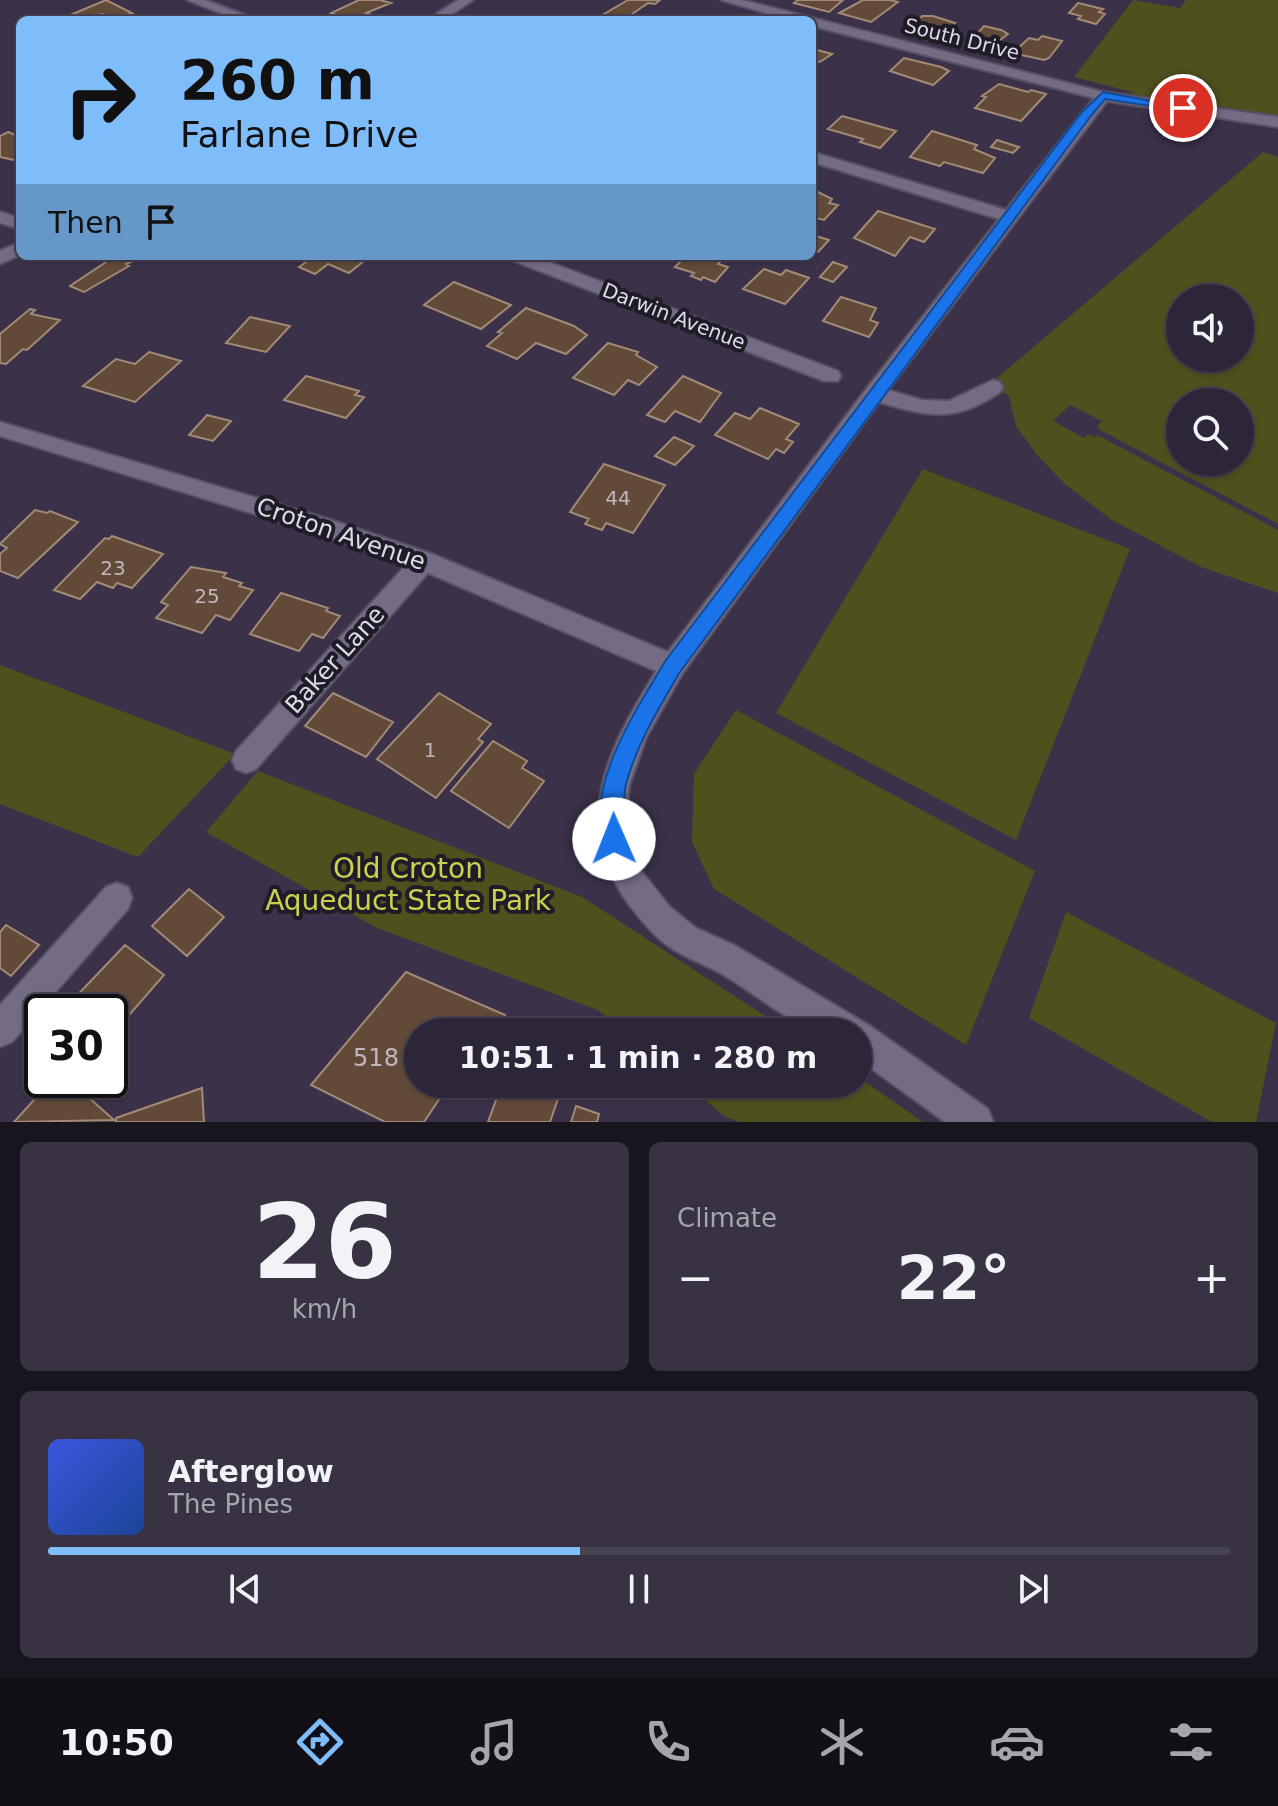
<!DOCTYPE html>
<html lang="en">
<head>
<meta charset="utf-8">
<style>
	:root { --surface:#2c2638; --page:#383243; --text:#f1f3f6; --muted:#a6a5ae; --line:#484353; --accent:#7fbdfa }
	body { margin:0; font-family:"DejaVu Sans",sans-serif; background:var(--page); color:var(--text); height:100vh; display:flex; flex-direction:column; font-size:30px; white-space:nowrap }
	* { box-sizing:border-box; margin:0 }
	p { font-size:26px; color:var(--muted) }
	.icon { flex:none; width:44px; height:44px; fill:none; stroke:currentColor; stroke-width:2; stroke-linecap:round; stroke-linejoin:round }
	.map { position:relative; height:1122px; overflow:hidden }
	.sheet { display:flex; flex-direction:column; gap:20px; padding:20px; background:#18151f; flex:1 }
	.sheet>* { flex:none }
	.top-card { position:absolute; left:16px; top:16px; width:800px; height:244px; border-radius:12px; box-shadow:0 2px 6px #0004,0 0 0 2px var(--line); background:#7fbdfa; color:#111; overflow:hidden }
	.tools { position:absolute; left:1166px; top:284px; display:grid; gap:16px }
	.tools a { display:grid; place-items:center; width:88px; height:88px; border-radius:50%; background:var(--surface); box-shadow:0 2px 6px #0004,0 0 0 2px var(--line); font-size:40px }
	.speed { position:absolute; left:24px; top:994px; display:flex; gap:16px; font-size:40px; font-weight:700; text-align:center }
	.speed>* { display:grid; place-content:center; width:104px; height:104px; border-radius:50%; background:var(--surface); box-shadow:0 2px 6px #0004,0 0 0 2px var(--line); line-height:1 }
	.speed .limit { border:4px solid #111; border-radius:12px; background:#fff; color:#111 }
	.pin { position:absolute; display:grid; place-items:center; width:68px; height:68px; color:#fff; margin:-34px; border:4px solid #fff; border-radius:50%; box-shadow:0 2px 8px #0007 }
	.me { position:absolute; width:88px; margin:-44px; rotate:359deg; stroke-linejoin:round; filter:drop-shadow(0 0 6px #0008) }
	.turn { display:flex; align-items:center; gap:28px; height:168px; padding:0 32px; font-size:36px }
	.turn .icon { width:104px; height:104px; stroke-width:2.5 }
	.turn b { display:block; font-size:56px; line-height:68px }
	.then { display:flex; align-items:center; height:76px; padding:0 32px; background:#0003; gap:16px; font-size:30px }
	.big { font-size:60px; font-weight:600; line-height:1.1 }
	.sheet .tile { flex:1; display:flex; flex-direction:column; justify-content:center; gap:12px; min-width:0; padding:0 28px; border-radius:12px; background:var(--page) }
	.sheet .dial { align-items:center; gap:0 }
	.dial b { font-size:104px; line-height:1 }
	.song { display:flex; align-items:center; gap:24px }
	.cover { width:96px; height:96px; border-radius:12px; background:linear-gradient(135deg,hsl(230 70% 55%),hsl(220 70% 35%)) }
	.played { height:8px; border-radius:4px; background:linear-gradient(90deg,var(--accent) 45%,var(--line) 45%) }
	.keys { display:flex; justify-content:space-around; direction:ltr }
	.heat { display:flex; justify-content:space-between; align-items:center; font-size:44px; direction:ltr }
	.sheet .tiles { flex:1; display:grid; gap:20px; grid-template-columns:1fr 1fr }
	.tile:last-child { grid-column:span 2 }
	.trip { position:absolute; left:404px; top:1018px; width:468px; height:80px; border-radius:40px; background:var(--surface); box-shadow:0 2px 6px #0004,0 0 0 2px var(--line); font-weight:600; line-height:80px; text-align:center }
	.dock { display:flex; height:128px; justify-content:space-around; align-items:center; background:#120f16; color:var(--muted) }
	.dock .icon { width:56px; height:56px }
	.dock .active { color:var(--accent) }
	.dock b { font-size:36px; color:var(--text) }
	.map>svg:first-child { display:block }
</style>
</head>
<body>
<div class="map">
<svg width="1278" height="1122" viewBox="0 0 1278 1122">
	<rect width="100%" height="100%" fill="#3b324a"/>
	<path fill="#4e501e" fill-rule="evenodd" d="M 1133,0 L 1180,8 L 1186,0 L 1278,0 L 1278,121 L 1130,95 L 1132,92 L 1074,77 Z
		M 1263,152 L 1278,157 L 1278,524 L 1100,430 L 1097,426 L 1102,421 L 1070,405 L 1053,421 L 1084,438 L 1089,434 L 1094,437 L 1097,435 L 1278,530 L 1278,593 L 1201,567 L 1112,520 L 1066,485 L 1037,455 L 1016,426 L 1009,396 L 989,385 ZM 1180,298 L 1240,298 L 1240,358 L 1180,358 ZM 1180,402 L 1240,402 L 1240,462 L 1180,462 Z
		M 923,469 L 1130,549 L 1016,840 L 776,713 Z
		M 0,665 L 16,671 L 235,754 L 138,857 L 0,804 Z
		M 736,710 L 1035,871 L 966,1045 L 714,889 L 692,842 L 694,774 Z
		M 258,771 L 582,897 L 790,1032 L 624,1032 L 598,1010 L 377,928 L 206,832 Z
		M 1066,912 L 1276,1023 L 1256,1122 L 1212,1122 L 1029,1018 Z
		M 858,1077 L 923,1122 L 739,1122 L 724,1116 L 686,1084 L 858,1084 Z"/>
	<path fill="#614a38" stroke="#a38a77" stroke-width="2" d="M 106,0 L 132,13 L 115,19 L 102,14 L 78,20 L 61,19 Z
		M 359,0 L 380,0 L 391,3 L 366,13 L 378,17 L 371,20 L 351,20 L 331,13 Z
		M 628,0 L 660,0 L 655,4 L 648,3 L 625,19 L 604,14 Z
		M 798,0 L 843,0 L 829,12 L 794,3 Z
		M 863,0 L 890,0 L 898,2 L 871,22 L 839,13 Z
		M 1078,3 L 1103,9 L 1099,12 L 1105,14 L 1096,24 L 1078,19 L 1081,16 L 1069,13 Z
		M 922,16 L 933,16 L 955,23 L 940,37 L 911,29 Z
		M 984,26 L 1001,30 L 1008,34 L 990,48 L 969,43 Z
		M 1042,36 L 1062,41 L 1049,58 L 1044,60 L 1017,54 L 1020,51 L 1016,50 L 1029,38 L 1038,40 Z
		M 817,50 L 832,54 L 820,62 L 812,60 L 812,53 Z
		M 904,58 L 941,67 L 949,71 L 933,85 L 890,71 Z
		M 999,84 L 1028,92 L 1031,90 L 1046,94 L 1021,121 L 975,108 L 986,97 L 982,96 Z
		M 842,116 L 896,131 L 880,148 L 860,142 L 863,139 L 828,129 Z
		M 932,131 L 977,145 L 974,149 L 995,158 L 983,173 L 944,162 L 940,166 L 910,157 Z
		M 8,132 L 20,137 L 19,161 L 0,157 L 0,136 Z
		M 997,140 L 1019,147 L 1013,153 L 991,147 Z
		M 812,189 L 832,199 L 829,203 L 838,205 L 824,220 L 812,217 Z
		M 878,211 L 935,229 L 924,242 L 910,237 L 895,256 L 854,238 Z
		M 816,236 L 829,240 L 818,252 L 812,250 L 812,240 Z
		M 115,256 L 144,256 L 126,264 L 129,266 L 84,292 L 70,286 Z
		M 315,256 L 370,256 L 349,273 L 328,264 L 315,274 L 299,267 Z
		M 686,256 L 725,256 L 718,264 L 728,267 L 715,282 L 703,277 L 701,280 L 691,276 L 694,273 L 675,267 Z
		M 833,262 L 847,267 L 833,282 L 820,277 Z
		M 764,269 L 781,275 L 786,270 L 809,278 L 785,304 L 743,289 Z
		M 454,282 L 511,305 L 481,329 L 424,305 Z
		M 841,297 L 876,308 L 870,320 L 878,323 L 869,337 L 823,321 Z
		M 526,308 L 574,326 L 587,335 L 566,354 L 536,343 L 517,359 L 487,346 L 502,333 L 498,332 Z
		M 30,309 L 35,310 L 31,314 L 60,320 L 27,350 L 23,349 L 6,364 L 0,363 L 0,334 Z
		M 250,317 L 290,326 L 266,352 L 226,343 Z
		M 608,343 L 638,352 L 636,355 L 657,367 L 639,385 L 628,380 L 614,395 L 573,378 Z
		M 149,352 L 181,361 L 135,402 L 83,386 L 116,359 L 135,364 Z
		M 306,376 L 359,391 L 355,395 L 364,397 L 346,418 L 284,400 Z
		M 683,376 L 721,393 L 700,422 L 675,411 L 665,422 L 647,415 Z
		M 760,408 L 799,424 L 786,439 L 793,442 L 784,453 L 776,449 L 768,459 L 715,435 L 735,413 L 750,419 Z
		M 207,415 L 231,421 L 213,441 L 189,435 Z
		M 674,437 L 694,446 L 675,465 L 655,456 Z
		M 604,464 L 665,485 L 633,533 L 606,523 L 602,530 L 585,524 L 589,519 L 570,512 Z
		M 35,510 L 47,513 L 50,511 L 78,522 L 18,578 L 0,571 L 0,554 L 7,548 L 0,544 Z
		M 112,536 L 163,554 L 132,588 L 117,583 L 113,588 L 97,582 L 80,599 L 54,590 L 105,538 L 109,539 Z
		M 191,567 L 226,573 L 223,577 L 242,583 L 239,586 L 253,590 L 230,620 L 216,615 L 202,633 L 156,618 L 168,605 L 161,602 Z
		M 281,593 L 328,608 L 326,611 L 340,616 L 323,638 L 312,634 L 299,651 L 250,634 Z
		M 333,693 L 393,722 L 366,757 L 305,726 Z
		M 439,693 L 491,724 L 478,739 L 483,742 L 436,798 L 377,759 Z
		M 493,741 L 527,761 L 522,768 L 544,781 L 509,828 L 451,791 Z
		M 189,889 L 224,917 L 187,956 L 152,926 Z
		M 6,925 L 39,945 L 11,976 L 0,968 L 0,932 Z
		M 125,945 L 164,975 L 110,1037 L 110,1012 L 74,1012 L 67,1006 Z
		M 406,972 L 505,1015 L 493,1032 L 418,1032 L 418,1084 L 458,1084 L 455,1089 L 448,1086 L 424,1122 L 385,1122 L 311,1085 Z
		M 504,1020 L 537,1032 L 496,1032 Z
		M 52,1080 L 69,1080 L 114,1120 L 14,1122 Z
		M 488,1084 L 563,1084 L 550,1122 L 488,1122 L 499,1092 Z
		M 202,1088 L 204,1122 L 116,1122 L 116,1118 Z
		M 576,1106 L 599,1114 L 597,1122 L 571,1122 Z"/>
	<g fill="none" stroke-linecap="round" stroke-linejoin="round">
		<defs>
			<path id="minor" d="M 187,0 L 205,0 L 258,20 L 238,20 Z
				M 458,0 L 473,0 L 443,20 L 427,20 Z
				M 721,0 L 742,0 L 1103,92 L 1278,117 L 1278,127 L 1107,101 L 888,390 L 922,400 L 949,401 L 993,380 L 1000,382 L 1003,387 L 1000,392 C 955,423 929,417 879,402 L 682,674 L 646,738 L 629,786 L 627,815 L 629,839 L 638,867 L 670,907 L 696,928 L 734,945 L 870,1026 L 988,1109 L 993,1122 L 945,1122 L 858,1059 L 858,1032 C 846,1032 827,1035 815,1031 C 792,1023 750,991 727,977 C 710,966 689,960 673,949 C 655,938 643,922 630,906 C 568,822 609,748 656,671 L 428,573 L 256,769 L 246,773 L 236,769 L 232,760 L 236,751 L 407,564 L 323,535 L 0,436 L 0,422 L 331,520 L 432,554 L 668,652 L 867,388 L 999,219 L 812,162 L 812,152 L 1006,210 L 1094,98 L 812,26 L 812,20 L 790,20 Z
				M 0,212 L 20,218 L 20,229 L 0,223 Z
				M 20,242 L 20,255 L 0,264 L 0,251 Z
				M 508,256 L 533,256 L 838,371 L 841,376 L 838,381 L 824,381 L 511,260 Z
				M 117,883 L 128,887 L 132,898 L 128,909 L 12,1042 L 0,1047 L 0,1005 L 106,887 Z"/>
		</defs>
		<use href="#minor" stroke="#575063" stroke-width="4"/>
		<use href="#minor" fill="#746b85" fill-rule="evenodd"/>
	</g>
	<path fill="#1a73e8" stroke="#114b97" stroke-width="2" d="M 1103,92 L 1189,108 L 1183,111 L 1105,99 L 1090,117 L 680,672 C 659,708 637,743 626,784 C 621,804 629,828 622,846 L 614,849 L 606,846 C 581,790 638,707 666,660 L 1082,112 Z"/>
	<g text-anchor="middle" stroke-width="8" stroke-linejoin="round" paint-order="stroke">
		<g font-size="20" fill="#dfdae9" stroke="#201c27">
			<text transform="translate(962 39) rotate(14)" y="7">South Drive</text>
			<text transform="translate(674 316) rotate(21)" y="7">Darwin Avenue</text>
		</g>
		<g font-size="20" fill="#c0b6bd">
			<text x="618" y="505">44</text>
			<text x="113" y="575">23</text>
			<text x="207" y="603">25</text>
			<text x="430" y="757">1</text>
		</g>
		<g font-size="24" fill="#dfdae9" stroke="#201c27">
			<text transform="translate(341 534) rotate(19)" y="8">Croton Avenue</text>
			<text transform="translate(335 660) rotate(-48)" y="8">Baker Lane</text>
		</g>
		<g font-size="24" fill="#c0b6bd">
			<text x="376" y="1066">518</text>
		</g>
		<g font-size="28" fill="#cbd14e" stroke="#201c27">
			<text x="408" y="878">Old Croton<tspan x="408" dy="32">Aqueduct State Park</tspan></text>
		</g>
	</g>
</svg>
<div class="tools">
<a><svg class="icon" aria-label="sound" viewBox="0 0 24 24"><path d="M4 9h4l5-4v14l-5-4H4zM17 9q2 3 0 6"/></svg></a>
<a><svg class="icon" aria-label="search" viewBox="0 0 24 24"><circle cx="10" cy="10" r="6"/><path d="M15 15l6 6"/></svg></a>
</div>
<div class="speed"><div class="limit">30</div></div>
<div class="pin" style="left:1183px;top:108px;background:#d93025"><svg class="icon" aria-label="arrive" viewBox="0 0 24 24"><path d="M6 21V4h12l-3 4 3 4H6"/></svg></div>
<svg class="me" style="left:614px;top:839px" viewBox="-20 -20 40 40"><circle r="19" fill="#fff"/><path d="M0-13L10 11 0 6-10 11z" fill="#1a73e8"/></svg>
<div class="trip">10:51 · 1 min · 280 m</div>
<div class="top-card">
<div class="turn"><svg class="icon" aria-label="right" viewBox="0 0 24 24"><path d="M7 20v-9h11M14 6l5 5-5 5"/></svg><div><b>260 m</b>Farlane Drive</div></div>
<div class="then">Then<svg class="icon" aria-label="arrive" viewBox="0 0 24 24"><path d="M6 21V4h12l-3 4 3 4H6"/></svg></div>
</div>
</div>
<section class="sheet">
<div class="tiles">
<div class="tile dial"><b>26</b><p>km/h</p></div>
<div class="tile"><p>Climate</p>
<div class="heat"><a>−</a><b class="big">22°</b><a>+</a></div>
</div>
<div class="tile">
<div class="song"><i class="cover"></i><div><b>Afterglow</b><p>The Pines</p></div></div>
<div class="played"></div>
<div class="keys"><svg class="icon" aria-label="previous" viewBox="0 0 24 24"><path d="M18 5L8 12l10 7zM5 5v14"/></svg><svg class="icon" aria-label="pause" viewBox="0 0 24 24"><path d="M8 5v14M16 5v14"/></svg><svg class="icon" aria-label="next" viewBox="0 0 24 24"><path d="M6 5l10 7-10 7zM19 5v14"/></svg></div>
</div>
</div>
</section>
<nav class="dock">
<b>10:50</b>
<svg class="icon active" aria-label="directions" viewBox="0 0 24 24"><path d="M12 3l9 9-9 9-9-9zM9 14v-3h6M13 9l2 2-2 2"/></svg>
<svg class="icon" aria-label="music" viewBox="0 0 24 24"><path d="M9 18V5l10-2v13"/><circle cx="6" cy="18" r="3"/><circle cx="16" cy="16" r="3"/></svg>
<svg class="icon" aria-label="phone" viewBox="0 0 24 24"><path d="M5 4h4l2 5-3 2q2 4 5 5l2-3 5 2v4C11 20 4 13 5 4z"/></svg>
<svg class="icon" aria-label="climate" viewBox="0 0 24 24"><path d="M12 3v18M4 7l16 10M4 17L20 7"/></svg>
<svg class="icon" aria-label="car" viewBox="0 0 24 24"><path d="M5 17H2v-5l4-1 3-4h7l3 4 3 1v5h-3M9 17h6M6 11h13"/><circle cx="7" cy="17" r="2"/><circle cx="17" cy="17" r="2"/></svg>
<svg class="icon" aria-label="filters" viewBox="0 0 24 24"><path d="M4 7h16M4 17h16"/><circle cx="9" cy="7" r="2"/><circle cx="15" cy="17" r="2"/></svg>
</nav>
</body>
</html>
